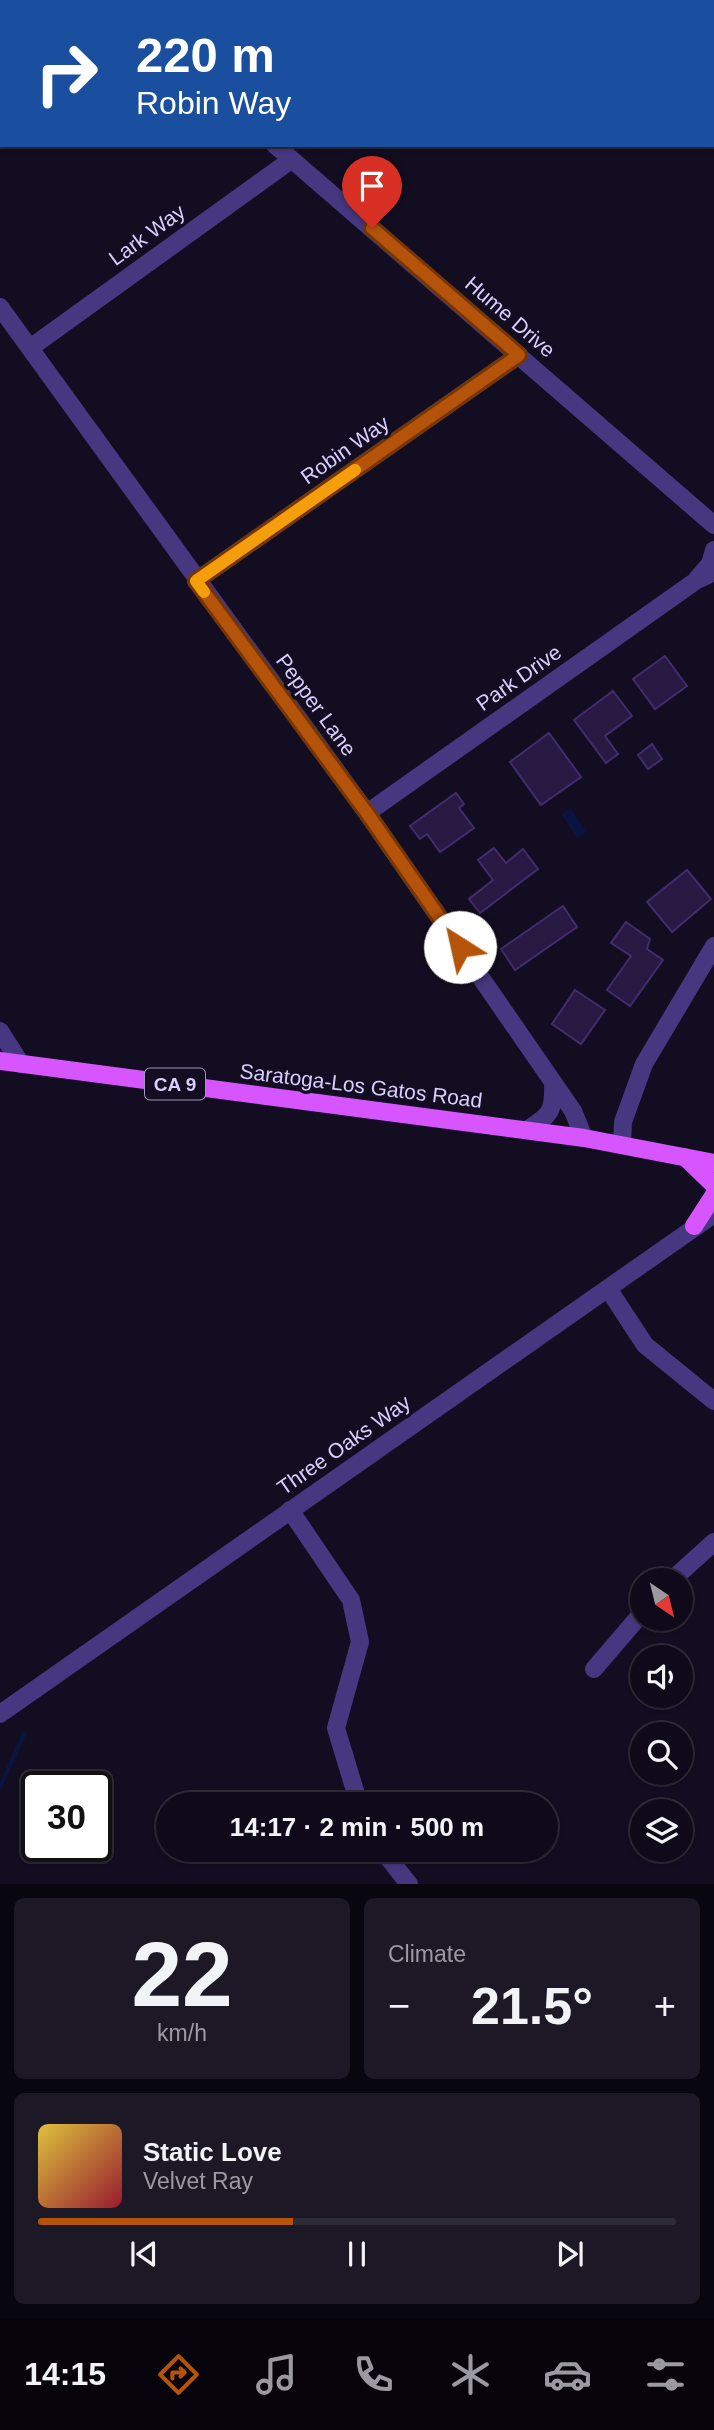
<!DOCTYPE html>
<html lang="en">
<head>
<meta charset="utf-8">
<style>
	:root { --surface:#0e0a19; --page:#1c1826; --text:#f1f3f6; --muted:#9b9aa2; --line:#2e2b38; --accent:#b45309 }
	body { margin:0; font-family:Helvetica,sans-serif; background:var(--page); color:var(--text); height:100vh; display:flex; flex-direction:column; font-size:26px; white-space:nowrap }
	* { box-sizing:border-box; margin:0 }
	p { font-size:23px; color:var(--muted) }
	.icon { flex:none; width:38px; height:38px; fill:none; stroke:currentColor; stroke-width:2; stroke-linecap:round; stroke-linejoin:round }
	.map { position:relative; height:1884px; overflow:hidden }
	.details { display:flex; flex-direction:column; gap:14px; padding:14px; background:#08060e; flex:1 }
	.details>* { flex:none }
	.guide { position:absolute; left:0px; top:0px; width:714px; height:147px; box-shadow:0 2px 5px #0004,0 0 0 2px var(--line); background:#1a4fa0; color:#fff; overflow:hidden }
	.needle { width:46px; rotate:145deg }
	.tools { position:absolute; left:630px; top:1568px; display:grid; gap:14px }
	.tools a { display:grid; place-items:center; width:63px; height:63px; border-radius:50%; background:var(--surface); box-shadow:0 2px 5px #0004,0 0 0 2px var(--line); font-size:35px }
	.speed { position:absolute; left:21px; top:1771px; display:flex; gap:14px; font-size:35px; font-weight:700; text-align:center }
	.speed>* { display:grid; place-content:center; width:91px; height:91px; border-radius:50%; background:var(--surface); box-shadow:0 2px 5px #0004,0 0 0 2px var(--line); line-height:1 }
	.speed .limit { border:4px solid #111; border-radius:10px; background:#fff; color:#111 }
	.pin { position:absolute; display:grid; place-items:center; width:60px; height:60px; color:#fff; margin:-72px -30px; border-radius:50% 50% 50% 0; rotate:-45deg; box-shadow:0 0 7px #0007 }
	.pin .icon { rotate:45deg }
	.me { position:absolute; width:77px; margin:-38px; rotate:325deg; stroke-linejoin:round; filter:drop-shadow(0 0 5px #0008) }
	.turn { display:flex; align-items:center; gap:24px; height:147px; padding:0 21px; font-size:32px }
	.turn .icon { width:91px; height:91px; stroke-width:2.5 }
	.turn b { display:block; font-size:49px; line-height:60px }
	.big { font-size:52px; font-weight:700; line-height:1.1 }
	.details .widget { flex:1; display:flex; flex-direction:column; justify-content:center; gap:10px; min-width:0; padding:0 24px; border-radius:10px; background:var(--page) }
	.details .dial { align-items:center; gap:0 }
	.dial b { font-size:91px; line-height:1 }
	.song { display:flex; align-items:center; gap:21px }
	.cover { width:84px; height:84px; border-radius:10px; background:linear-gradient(135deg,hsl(50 70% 55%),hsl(350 70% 35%)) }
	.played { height:7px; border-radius:4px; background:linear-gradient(90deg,var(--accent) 40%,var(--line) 40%) }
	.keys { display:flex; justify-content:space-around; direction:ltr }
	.heat { display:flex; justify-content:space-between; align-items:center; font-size:38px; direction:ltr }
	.details .tiles { flex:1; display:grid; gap:14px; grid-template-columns:1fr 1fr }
	.widget:last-child { grid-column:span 2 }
	.trip { position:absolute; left:156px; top:1792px; width:402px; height:70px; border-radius:35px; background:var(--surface); box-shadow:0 2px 5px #0004,0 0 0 2px var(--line); font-weight:700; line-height:70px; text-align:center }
	.tab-bar { display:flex; height:112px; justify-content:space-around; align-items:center; background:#06040a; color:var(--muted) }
	.tab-bar .icon { width:49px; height:49px }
	.tab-bar .current { color:var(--accent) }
	.tab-bar b { font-size:32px; color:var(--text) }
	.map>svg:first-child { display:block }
</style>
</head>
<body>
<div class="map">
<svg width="714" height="1884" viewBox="0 0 714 1884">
	<rect width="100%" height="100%" fill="#130d21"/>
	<path fill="#09153e" d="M 570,808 L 586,832 L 577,838 L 561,814 Z"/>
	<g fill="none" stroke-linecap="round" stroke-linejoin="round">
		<path stroke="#09153e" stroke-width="4.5" d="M 0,1787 L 24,1734"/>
	</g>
	<path fill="#271942" stroke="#422b6e" stroke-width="2" d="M 665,656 L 687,686 L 655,709 L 633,679 Z
		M 613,691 L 632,716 L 605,736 L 618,754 L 606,763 L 574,720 Z
		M 549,733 L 581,777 L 541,805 L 510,762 Z
		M 652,744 L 662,759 L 648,769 L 638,755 Z
		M 456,793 L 464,804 L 459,808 L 474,828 L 440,852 L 427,834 L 420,839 L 410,826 Z
		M 494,848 L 506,863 L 523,849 L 538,869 L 480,913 L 469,899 L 493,880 L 478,860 Z
		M 687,870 L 711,899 L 672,932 L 647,902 Z
		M 563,906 L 577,927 L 515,970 L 501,949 Z
		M 626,922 L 650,939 L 647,949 L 663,960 L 630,1006 L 607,990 L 631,956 L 611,943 Z
		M 575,990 L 605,1010 L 581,1044 L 552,1024 Z"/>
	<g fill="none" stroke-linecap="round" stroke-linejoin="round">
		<path stroke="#453880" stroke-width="18" d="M 106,0 L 109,2
			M 275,145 L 714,525
			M 0,307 L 367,813 L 573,1111 L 584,1138
			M 30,348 L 291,160
			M 697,579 L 710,564 L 714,550
			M 196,581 L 519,355
			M 367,813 L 697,580 L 714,572
			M 0,1031 L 21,1064
			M 527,1130 C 551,1115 554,1111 553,1082
			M 622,1145 L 623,1122 L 644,1064 L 714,946
			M 609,1290 L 645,1345 L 714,1401
			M 290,1510 L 351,1600 L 360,1642 L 336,1728 L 359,1804
			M 672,1580 L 714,1542
			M 594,1669 L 642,1613
			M 0,1714 L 714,1214
			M 382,1850 L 409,1884"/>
		<path stroke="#d655fe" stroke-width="18" d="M 0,1061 L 584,1138 L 714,1163
			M 685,1157 L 714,1185
			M 694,1226 L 714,1195"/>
	</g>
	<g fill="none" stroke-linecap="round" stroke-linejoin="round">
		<defs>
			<path id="route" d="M 372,228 L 519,355 L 196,581 L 367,813 L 460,947"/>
		</defs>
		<use href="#route" stroke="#753606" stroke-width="18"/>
		<use href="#route" stroke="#b45309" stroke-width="12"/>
		<path stroke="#f59e0b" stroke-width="12" d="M 204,592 L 196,581 L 355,470"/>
	</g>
	<g text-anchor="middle" stroke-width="7" stroke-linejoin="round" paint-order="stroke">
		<rect fill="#130d21" stroke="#9e94bc" stroke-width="2" x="145" y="1068.5" width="60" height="31" rx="5"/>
		<g font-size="19" font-weight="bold" fill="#daceff">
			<text x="175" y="1091">CA 9</text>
		</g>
		<g font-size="21" fill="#daceff" stroke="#130d21">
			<text transform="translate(147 235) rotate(-36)" y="7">Lark Way</text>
			<text transform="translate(510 317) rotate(41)" y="7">Hume Drive</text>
			<text transform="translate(345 450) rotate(-35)" y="7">Robin Way</text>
			<text transform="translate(519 678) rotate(-35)" y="7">Park Drive</text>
			<text transform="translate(316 705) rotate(54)" y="7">Pepper Lane</text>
			<text transform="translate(361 1086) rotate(7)" y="7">Saratoga-Los Gatos Road</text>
			<text transform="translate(344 1445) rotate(-35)" y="7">Three Oaks Way</text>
		</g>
	</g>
</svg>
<div class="tools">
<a><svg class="needle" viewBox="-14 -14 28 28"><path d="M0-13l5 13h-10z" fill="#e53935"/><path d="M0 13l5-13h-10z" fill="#9b9aa2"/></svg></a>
<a><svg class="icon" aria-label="sound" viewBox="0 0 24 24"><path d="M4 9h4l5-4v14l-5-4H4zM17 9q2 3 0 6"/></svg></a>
<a><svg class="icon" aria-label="search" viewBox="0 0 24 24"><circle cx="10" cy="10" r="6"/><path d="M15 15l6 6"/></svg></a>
<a><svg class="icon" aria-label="layers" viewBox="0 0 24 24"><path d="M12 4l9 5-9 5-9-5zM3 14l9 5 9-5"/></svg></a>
</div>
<div class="speed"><div class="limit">30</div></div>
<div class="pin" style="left:372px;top:228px;background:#d93025"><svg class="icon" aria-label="arrive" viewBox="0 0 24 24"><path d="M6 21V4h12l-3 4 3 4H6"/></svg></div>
<svg class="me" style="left:460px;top:947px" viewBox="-20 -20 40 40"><circle r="19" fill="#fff"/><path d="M0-13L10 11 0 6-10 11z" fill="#b45309"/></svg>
<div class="trip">14:17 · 2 min · 500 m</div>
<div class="guide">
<div class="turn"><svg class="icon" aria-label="right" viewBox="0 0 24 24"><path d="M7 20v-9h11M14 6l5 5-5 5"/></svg><div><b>220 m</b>Robin Way</div></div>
</div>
</div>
<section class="details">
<div class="tiles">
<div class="widget dial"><b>22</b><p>km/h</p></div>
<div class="widget"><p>Climate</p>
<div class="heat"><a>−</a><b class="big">21.5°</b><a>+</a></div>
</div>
<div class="widget">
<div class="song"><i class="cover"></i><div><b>Static Love</b><p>Velvet Ray</p></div></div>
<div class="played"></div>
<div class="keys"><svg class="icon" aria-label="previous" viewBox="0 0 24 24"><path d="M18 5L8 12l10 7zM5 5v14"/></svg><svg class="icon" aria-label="pause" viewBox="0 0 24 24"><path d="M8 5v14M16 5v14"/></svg><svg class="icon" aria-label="next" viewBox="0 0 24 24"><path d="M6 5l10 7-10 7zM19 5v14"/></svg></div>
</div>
</div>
</section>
<nav class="tab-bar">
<b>14:15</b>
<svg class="icon current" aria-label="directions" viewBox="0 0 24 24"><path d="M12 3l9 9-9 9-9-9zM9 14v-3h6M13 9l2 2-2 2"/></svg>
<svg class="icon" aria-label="music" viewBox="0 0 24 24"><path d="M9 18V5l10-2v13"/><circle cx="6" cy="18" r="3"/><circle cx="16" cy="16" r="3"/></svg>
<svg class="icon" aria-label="phone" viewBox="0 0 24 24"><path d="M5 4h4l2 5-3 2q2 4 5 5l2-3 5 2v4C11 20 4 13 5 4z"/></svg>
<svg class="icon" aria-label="climate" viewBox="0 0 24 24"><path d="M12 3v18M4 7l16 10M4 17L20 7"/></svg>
<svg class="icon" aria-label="car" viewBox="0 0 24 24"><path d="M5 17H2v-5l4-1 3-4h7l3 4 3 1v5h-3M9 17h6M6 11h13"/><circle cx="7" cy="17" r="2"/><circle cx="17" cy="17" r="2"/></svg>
<svg class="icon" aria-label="filters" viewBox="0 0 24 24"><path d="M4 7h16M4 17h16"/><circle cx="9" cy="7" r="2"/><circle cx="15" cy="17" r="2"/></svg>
</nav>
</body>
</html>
